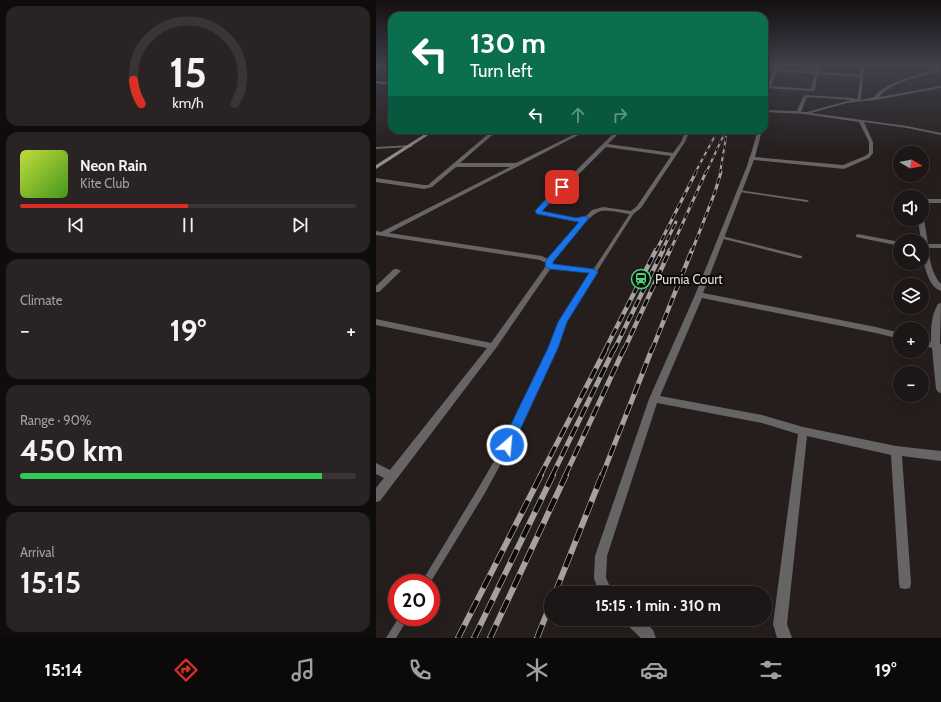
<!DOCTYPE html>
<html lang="en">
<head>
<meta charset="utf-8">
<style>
	:root { --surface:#1c1616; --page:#292323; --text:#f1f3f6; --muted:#a09fa1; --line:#3a3535; --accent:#d93025 }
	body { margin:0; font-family:Cabin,sans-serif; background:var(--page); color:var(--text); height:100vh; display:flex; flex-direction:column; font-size:15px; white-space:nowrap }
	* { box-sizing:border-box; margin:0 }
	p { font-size:13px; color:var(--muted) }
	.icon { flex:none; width:22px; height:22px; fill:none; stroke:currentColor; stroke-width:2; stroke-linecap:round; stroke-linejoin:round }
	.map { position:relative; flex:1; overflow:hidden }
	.details { display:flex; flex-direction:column; gap:6px; padding:6px; background:#0f0c0c; width:376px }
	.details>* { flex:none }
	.banner { position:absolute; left:12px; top:12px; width:380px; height:122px; border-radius:12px; box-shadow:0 4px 16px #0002,0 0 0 1px var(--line); background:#0b6e4f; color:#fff; overflow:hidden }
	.needle { width:26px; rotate:100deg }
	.buttons { position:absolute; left:517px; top:146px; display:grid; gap:8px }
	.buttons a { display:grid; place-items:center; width:36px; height:36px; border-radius:50%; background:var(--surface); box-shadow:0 4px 16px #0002,0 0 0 1px var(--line); font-size:20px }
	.speed { position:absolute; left:12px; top:574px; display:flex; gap:8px; font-size:20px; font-weight:700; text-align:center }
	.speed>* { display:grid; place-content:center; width:52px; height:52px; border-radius:50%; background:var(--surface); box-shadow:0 4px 16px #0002,0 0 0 1px var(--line); line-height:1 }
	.speed .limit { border:6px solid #d22; background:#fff; color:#111 }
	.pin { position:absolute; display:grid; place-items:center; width:34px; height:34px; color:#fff; margin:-17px; border-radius:8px; box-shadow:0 2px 6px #0006 }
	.me { position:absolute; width:44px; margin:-22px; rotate:27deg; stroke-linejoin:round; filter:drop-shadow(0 0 3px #0008) }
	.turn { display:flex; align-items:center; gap:14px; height:84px; padding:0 16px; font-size:18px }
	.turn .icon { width:52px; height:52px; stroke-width:2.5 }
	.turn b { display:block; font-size:28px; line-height:34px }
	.lanes { display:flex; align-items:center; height:38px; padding:0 16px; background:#0003; justify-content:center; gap:20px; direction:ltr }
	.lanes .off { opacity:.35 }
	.big { font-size:30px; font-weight:800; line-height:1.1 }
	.details .card { flex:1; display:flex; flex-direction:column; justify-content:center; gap:6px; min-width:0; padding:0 14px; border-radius:12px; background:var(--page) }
	.details .dial { align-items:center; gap:0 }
	.dial svg { height:104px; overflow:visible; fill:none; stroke:var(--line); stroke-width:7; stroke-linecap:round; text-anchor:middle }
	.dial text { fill:var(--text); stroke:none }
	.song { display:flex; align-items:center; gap:12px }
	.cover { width:48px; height:48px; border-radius:6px; background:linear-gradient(135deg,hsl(70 70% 55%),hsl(100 70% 35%)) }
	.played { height:4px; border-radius:2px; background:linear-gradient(90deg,var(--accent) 50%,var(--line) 50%) }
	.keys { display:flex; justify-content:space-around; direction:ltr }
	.heat { display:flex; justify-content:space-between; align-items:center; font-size:22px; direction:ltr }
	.charge { height:6px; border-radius:3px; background:linear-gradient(90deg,#34c759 90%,var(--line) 0) }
	.trip { position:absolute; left:168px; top:586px; width:228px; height:40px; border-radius:20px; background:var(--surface); box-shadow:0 4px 16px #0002,0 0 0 1px var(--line); font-weight:800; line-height:40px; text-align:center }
	.menu { display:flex; height:64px; justify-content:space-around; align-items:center; background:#0b0909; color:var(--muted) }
	.menu .icon { width:28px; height:28px }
	.menu .active { color:var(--accent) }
	.menu b { font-size:18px; color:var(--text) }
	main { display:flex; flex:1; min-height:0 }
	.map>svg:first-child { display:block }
</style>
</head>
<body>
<main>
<section class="details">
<div class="card dial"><svg viewBox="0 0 100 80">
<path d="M14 69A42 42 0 1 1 86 69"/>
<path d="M14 69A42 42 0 0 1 8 51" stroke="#d93025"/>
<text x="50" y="56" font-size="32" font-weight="700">15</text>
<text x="50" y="72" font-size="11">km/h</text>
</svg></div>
<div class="card">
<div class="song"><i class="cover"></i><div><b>Neon Rain</b><p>Kite Club</p></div></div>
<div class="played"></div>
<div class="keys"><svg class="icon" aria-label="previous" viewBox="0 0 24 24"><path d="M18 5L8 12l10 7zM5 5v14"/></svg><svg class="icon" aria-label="pause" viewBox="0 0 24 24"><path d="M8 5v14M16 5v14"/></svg><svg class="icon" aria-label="next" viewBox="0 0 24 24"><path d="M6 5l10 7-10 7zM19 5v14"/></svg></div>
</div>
<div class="card"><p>Climate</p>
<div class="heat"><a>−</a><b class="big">19°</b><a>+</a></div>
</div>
<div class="card"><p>Range · 90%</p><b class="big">450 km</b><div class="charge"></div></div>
<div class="card"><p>Arrival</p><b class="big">15:15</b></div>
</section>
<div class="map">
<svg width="565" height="638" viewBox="0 0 565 638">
	<rect width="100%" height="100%" fill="#251e1d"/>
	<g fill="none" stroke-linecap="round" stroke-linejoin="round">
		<path fill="#676465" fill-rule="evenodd" d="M 363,190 L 431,200 L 433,201 L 431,202 L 364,192 L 362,191 Z
			M 255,212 L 257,212 L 258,213 L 189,322 L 180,348 L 140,436 L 109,493 L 54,583 L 45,583 L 103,487 L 135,432 L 174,348 L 183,322 Z
			M 344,236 L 346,236 L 426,256 L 426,258 L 422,258 L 344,238 Z
			M 23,617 L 33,617 L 20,638 L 10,638 Z"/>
		<path fill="#676465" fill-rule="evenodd" d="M 0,65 L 16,65 L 0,67 Z
			M 401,65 L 403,66 L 401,69 L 439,72 L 440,65 L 444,65 L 442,72 L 484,75 L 484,65 L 488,65 L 485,100 L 498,97 C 509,82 541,75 559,70 L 561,65 L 565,65 L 561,72 C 544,76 515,83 503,97 L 565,86 L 565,88 L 499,100 L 471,103 L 435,113 L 531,126 L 565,133 L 565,135 L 531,128 L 488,122 L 497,142 L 497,153 L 493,158 L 468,169 L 378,160 L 327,293 L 500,327 L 524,333 L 524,339 L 500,333 L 326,298 L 284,396 L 386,415 L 427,427 L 520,446 L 565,451 L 565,461 L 526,456 L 535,583 L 534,588 L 529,589 L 524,588 L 523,583 L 515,455 L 431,436 L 411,624 L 416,638 L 401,638 L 397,624 L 422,434 L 386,423 L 281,403 L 231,556 L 230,578 L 237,593 L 223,593 L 218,578 L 219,556 L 273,399 L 319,295 L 371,166 L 373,159 L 373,158 L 374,157 L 382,130 L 386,130 L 379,157 L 467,165 L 489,156 L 493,153 L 493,142 L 483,122 L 428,114 L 388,112 L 388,110 L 421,111 L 427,97 L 430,95 L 477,98 L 479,99 L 482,98 L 484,77 L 442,74 L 439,90 L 437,91 L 388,88 L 388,86 L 392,86 L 399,66 ZM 401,71 L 439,74 L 435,89 L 395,86 ZM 431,97 L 475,100 L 431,112 L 425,112 Z
			M 117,130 L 122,130 L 84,163 L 140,163 L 207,130 L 212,130 L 13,233 L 166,256 L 172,259 L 204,221 L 200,222 L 162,214 L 160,211 L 161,209 L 241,130 L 246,130 L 232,144 L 297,153 L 305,142 L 310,130 L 314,130 L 309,142 L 265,208 L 256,215 C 247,213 235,210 225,211 C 213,213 186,251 176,262 L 176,264 L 221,270 L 222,272 L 221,274 L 175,268 L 120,348 L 4,501 L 0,502 L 0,488 L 8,478 L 0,474 L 0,463 L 14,470 L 111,348 L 0,325 L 0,319 L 115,343 L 170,266 L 170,263 L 164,260 L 0,235 L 0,231 L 5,232 L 134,167 L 80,167 L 56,187 L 48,189 L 0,182 L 0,178 L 48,185 L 52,185 ZM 230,147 L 295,156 L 261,206 L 255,211 L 227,207 L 216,210 L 209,217 L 200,218 L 166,212 L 167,210 Z
			M 36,145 L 36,147 L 34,147 L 0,149 L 0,147 Z
			M 546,199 L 565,199 L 565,203 L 546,203 Z
			M 546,217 L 548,219 L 552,244 L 565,244 L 565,248 L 552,248 C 554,261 556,274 565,284 L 565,291 C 549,285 546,256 546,241 L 545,241 L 542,219 L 546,219 Z
			M 482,234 L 524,242 L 524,246 L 480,237 L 480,235 Z
			M 18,269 L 21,269 L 25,271 L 3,292 L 0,292 L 0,286 Z
			M 565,303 L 564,344 L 565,344 L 565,393 L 562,392 L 560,389 L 556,348 L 546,345 L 546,339 L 555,342 C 555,328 555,316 562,304 Z
			M 248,619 L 265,619 L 277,630 L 280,638 L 265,638 L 250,624 Z"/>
		<path fill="#908b8c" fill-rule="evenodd" d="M 0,81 L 16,83 L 16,85 L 0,83 Z
			M 55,130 L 60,130 L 0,169 L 0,165 Z"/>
		<defs>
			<path id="rail-far4" d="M 319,173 L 342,130
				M 330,173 L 350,130
				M 344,173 L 350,137"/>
			<path id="rail-far3" d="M 280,251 L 320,172
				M 286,251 L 300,222
				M 294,251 L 330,172
				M 316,251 L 339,192 L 345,172"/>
			<path id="rail-far2" d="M 229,350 L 280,250
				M 238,350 L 287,250
				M 248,350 L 294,250
				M 276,350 L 316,250"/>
			<path id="rail-far1" d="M 164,476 L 230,349
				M 176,476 L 238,349
				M 189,476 L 248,349
				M 226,476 L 276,349"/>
			<path id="rail" d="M 179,593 L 226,475
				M 82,638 L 165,475
				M 98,638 L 177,475
				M 114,638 L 190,475
				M 161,638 L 175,603"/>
		</defs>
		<use href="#rail-far4" stroke="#a6a0a0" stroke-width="2"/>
		<use href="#rail-far3" stroke="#a6a0a0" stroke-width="3"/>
		<use href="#rail-far2" stroke="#a6a0a0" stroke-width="4.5"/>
		<use href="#rail-far1" stroke="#a6a0a0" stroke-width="5"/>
		<use href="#rail" stroke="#a6a0a0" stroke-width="6"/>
		<use href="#rail-far4" stroke="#0c0908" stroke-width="1.5" stroke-dasharray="4" stroke-linecap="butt"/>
		<use href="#rail-far3" stroke="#0c0908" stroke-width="2" stroke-dasharray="6" stroke-linecap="butt"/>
		<use href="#rail-far2" stroke="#0c0908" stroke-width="3" stroke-dasharray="8" stroke-linecap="butt"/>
		<use href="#rail-far1" stroke="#0c0908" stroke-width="3.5" stroke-dasharray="11" stroke-linecap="butt"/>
		<use href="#rail" stroke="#0c0908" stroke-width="4.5" stroke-dasharray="14" stroke-linecap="butt"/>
	</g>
	<linearGradient id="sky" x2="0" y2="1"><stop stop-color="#141010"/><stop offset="0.42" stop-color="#40414c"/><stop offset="1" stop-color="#40414c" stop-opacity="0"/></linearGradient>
	<rect width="565" height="154" fill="url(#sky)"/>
	<path fill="#1a73e8" stroke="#114b97" d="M 183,185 L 189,187 L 166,211 L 200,218 L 209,216 L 213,218 L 177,262 L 177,264 L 218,269 L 222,272 L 191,322 L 182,348 L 137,445 L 136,449 L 131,450 L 127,449 L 125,445 L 172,348 L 182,322 L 213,273 L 173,269 L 169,266 L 170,260 L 203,222 L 161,214 L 159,211 Z"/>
	<defs>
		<symbol id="station-ring" viewBox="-11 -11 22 22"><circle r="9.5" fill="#0c0908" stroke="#46d779" stroke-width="1.5"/><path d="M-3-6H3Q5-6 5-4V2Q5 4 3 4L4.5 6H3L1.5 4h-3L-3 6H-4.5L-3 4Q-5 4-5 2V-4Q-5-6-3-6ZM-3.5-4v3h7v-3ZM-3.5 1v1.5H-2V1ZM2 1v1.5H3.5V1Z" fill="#46d779"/></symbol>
	</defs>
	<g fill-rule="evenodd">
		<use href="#station-ring" x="254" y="268" width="22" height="22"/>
	</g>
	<g text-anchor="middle" stroke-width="4" stroke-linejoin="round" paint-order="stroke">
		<g font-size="13" fill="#e2dddd" stroke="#0c0908" text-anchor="start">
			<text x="279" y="284">Purnia Court</text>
		</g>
	</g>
</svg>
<div class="buttons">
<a><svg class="needle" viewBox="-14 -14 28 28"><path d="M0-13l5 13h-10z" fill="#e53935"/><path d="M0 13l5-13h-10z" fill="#a09fa1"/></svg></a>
<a><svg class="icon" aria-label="sound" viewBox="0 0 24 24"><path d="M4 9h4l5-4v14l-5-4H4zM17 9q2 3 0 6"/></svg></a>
<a><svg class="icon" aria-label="search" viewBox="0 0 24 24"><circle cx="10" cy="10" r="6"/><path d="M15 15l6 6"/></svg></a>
<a><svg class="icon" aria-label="layers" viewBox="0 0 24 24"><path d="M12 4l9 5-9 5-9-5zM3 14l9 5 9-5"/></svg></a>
<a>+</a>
<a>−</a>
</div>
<div class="speed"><div class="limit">20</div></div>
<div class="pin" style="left:186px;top:187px;background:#d93025"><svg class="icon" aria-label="arrive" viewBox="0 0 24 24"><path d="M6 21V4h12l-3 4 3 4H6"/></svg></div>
<svg class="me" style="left:131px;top:445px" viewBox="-20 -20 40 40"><circle r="17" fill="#1a73e8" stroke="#fff" stroke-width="3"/><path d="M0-11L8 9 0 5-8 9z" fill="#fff"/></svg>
<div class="trip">15:15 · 1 min · 310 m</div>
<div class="banner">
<div class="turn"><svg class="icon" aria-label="left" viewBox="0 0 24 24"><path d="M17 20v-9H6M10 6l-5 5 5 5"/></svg><div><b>130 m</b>Turn left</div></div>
<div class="lanes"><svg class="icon" aria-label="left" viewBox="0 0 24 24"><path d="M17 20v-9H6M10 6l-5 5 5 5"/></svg><svg class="icon off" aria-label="ahead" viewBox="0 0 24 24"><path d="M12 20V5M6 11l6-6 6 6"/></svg><svg class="icon off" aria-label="right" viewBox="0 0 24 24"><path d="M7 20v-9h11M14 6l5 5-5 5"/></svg></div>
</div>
</div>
</main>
<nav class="menu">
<b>15:14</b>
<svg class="icon active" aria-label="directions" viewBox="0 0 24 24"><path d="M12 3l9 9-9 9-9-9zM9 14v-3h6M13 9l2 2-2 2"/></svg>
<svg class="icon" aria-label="music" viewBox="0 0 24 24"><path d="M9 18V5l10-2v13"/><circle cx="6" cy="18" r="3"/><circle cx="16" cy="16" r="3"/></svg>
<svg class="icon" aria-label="phone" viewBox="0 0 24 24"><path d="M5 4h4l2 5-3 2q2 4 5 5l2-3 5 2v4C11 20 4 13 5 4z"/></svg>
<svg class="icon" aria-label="climate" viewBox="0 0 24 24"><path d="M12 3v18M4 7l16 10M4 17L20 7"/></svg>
<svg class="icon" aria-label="car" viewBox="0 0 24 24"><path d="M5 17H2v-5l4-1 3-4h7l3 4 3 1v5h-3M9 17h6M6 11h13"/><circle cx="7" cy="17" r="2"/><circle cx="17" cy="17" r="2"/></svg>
<svg class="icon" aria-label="filters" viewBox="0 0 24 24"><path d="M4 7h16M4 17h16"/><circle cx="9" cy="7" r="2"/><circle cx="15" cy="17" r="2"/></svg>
<b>19°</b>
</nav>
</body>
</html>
